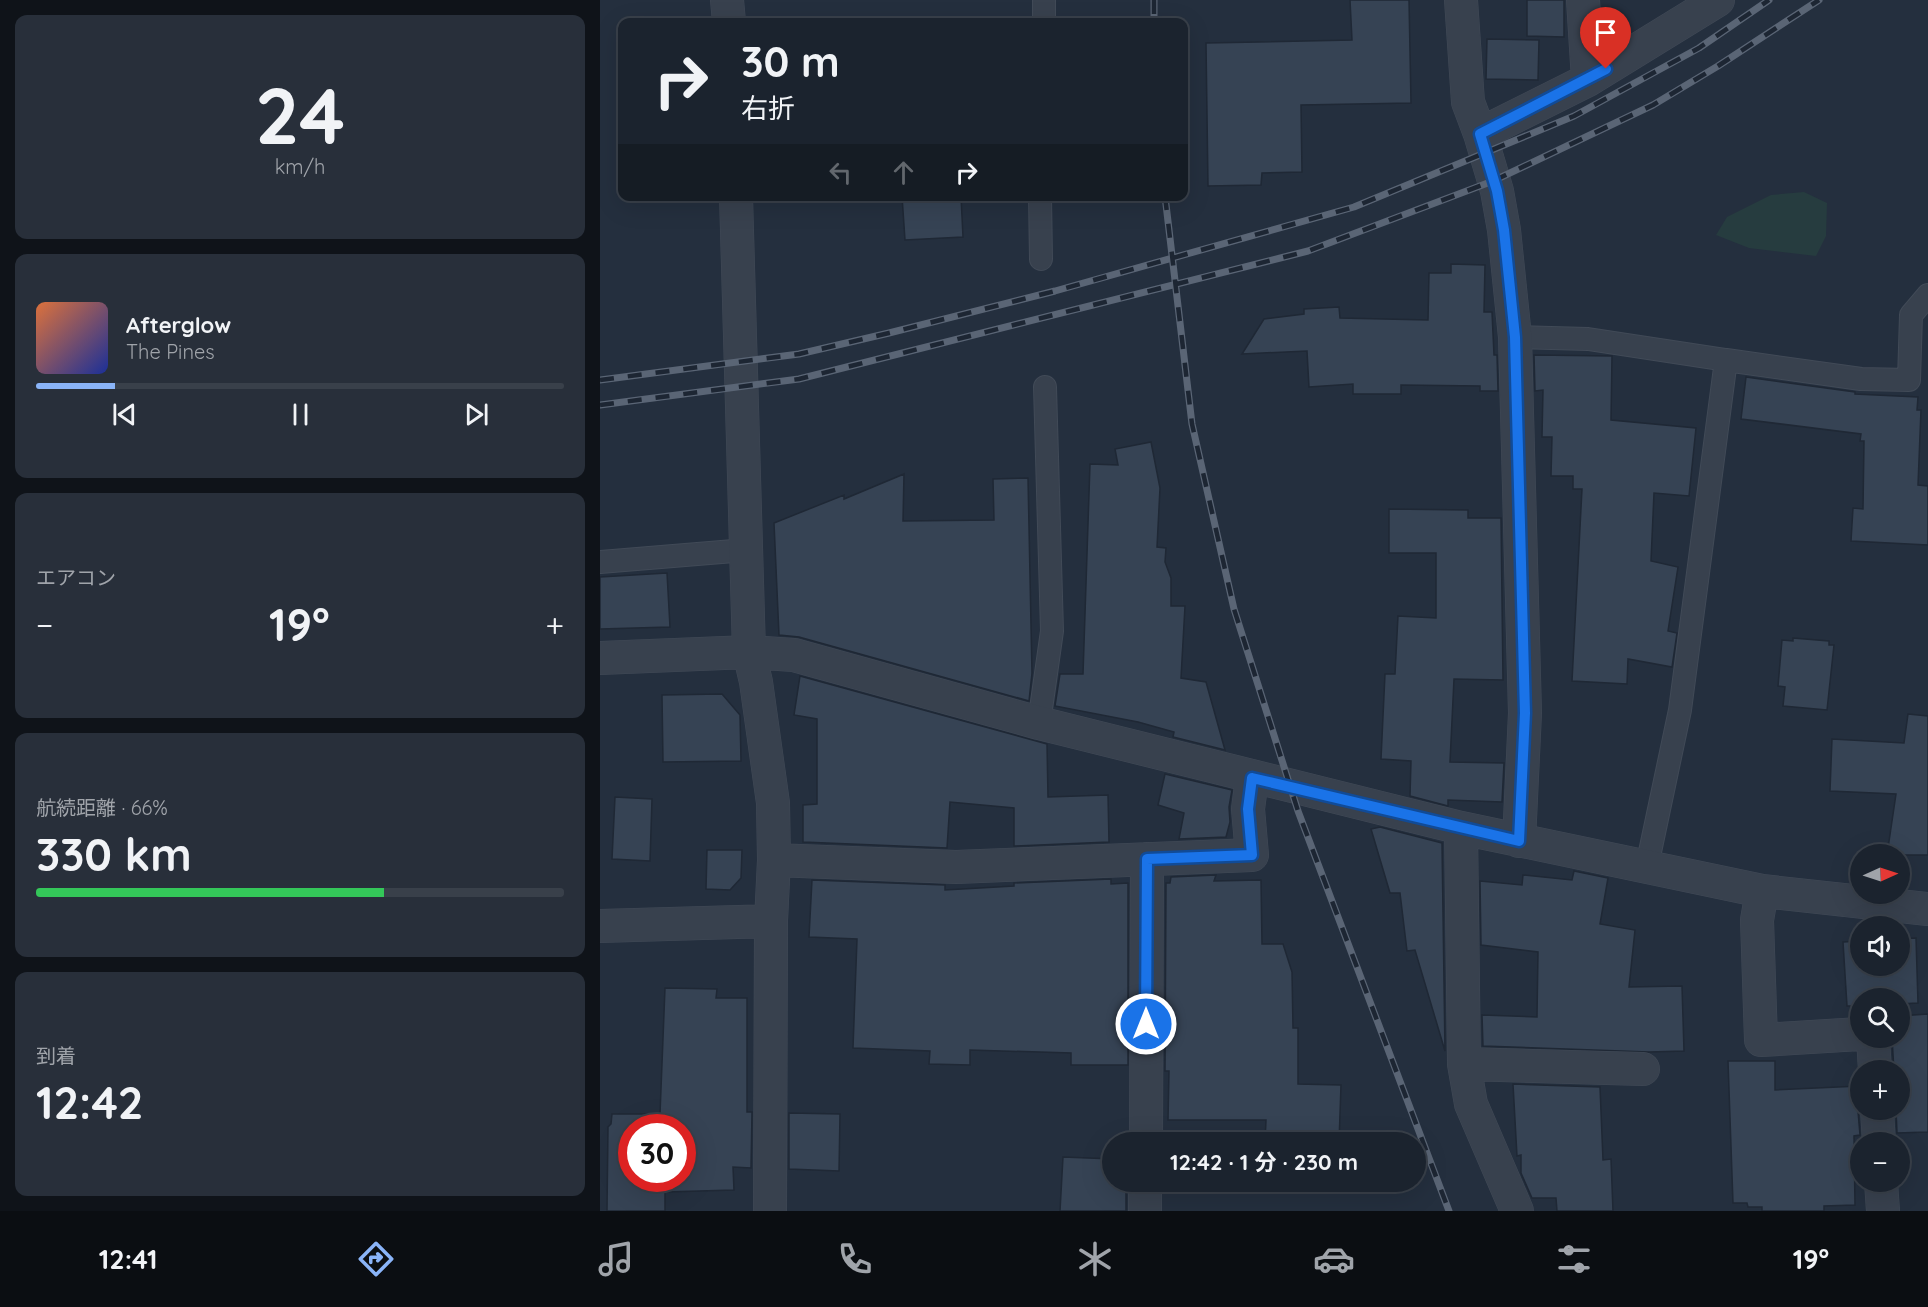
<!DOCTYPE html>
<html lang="ja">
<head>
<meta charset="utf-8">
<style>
	:root { --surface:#1b232e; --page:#282f3a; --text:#f1f3f6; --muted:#a0a4aa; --line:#39404a; --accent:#8ab4f8 }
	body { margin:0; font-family:Quicksand,"Noto Sans JP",sans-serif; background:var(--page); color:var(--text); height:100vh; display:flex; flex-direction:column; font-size:22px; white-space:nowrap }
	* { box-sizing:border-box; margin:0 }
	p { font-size:20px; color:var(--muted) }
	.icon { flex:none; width:33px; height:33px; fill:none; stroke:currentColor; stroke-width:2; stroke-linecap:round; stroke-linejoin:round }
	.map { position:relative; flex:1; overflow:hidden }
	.side { display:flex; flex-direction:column; gap:15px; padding:15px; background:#0f1319; width:600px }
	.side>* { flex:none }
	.banner { position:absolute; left:18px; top:18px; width:570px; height:183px; border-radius:12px; box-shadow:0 6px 24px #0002,0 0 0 2px var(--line); background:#1b232e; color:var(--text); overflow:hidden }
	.needle { width:39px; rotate:87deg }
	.tools { position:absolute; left:1250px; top:844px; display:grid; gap:12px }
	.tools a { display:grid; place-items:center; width:60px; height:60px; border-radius:50%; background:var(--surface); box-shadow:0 6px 24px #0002,0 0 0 2px var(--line); font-size:30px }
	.speed { position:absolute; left:18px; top:1114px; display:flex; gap:12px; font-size:30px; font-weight:700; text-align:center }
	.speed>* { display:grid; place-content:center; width:78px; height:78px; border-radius:50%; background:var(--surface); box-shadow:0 6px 24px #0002,0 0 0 2px var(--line); line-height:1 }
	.speed .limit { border:9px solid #d22; background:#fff; color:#111 }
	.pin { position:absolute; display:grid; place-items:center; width:51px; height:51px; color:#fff; margin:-62px -26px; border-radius:50% 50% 50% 0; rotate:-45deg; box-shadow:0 0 6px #0007 }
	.pin .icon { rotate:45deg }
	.me { position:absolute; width:66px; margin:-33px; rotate:0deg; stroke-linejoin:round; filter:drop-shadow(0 0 4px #0008) }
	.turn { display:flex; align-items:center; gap:21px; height:126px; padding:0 24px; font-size:27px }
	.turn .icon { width:78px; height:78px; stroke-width:2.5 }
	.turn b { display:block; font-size:42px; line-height:51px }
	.lanes { display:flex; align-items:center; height:57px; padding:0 24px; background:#0003; justify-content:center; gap:30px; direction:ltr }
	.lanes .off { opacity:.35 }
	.big { font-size:45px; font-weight:700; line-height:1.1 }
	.side .widget { flex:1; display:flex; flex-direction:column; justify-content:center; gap:9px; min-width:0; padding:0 21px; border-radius:12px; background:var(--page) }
	.side .dial { align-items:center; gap:0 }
	.dial b { font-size:78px; line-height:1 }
	.song { display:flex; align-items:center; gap:18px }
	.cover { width:72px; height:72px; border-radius:9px; background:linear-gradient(135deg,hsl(20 70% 55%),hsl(230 70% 35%)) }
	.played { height:6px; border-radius:3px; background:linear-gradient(90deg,var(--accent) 15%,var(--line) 15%) }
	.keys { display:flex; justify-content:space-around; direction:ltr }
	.heat { display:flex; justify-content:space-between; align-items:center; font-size:33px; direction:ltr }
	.charge { height:9px; border-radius:4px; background:linear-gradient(90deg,#34c759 66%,var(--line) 0) }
	.trip { position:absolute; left:502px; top:1132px; width:324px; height:60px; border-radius:30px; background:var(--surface); box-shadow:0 6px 24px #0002,0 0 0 2px var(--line); font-weight:700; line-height:60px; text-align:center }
	.tabs { display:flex; height:96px; justify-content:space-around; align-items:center; background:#0b0e12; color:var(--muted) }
	.tabs .icon { width:42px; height:42px }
	.tabs .selected { color:var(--accent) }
	.tabs b { font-size:27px; color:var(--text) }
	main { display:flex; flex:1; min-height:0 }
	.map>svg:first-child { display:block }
</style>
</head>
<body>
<main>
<section class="side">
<div class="widget dial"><b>24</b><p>km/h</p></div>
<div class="widget">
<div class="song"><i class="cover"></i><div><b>Afterglow</b><p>The Pines</p></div></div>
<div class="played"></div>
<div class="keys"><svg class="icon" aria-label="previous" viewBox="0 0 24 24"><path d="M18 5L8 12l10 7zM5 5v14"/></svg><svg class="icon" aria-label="pause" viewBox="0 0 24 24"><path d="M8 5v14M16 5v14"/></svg><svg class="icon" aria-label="next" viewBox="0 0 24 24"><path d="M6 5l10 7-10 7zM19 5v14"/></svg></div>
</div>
<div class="widget"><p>エアコン</p>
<div class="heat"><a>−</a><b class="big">19°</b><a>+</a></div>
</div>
<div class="widget"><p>航続距離 · 66%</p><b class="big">330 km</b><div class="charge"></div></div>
<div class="widget"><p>到着</p><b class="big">12:42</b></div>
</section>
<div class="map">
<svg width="1328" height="1211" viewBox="0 0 1328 1211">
	<rect width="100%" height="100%" fill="#242f3e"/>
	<path fill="#263c3f" d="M 1204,192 L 1227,203 L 1226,236 L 1216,256 L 1149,248 L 1116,235 L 1127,217 L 1171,195 Z"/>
	<path fill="#364354" stroke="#1f2835" stroke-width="1.5" fill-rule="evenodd" d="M 750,0 L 809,0 L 811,103 L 701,105 L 702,172 L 662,173 L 661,185 L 608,186 L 606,43 L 752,40 Z
		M 927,0 L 964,0 L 964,37 L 927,36 Z
		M 887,39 L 939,40 L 938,80 L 886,79 Z
		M 302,196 L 361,196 L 363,237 L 305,240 Z
		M 851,264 L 885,265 L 884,312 L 892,312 L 894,355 L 897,355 L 898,391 L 880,391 L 880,386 L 801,385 L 801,394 L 753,394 L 753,384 L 709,387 L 707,351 L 642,354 L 664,319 L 704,314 L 704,309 L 739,307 L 740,318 L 828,320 L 829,273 L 851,273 Z
		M 934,355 L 1012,356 L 1011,420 L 1096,428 L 1089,496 L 1054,493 L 1051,561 L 1078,567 L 1068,631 L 1077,633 L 1072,667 L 1028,659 L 1027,684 L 972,681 L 982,489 L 973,489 L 973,476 L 951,476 L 952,437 L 942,437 L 943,390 L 935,391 Z
		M 1146,377 L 1255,392 L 1255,394 L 1318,397 L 1317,410 L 1321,410 L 1318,485 L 1328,486 L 1328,545 L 1251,541 L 1253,508 L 1263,509 L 1264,441 L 1260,441 L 1261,434 L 1141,419 Z
		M 551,442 L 560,488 L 557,547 L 566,548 L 565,562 L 571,578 L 571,606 L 585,606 L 581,678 L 606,682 L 625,750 L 573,737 L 574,732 L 538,722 L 455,706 L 460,674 L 483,674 L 490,464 L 518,465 L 515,449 Z
		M 304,474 L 303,521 L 394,520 L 393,479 L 428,478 L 432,673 L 429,701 L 199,637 L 179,635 L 174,523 L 244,495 L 244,499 Z
		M 789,509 L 868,510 L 868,518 L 901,518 L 903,680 L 854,679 L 850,762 L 904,763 L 902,802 L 848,800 L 848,806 L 810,796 L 811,761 L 781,759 L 785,674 L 795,674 L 798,616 L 836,618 L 836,553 L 789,553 Z
		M 67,573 L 70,627 L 0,629 L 0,577 Z
		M 1193,638 L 1229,641 L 1229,645 L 1234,645 L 1227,710 L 1183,706 L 1185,687 L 1178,686 L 1182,640 L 1193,641 Z
		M 200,676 L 447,744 L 448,797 L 508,795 L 509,842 L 414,846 L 414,808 L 350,802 L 347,848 L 203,842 L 203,805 L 217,804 L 217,719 L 194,715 Z
		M 122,694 L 140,715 L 141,761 L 63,762 L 62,695 Z
		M 1308,714 L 1328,716 L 1328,855 L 1287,855 L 1296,794 L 1230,791 L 1232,739 L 1304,743 Z
		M 565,774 L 632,790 L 629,807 L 630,822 L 626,837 L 579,839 L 584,813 L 558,805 Z
		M 15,797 L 52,799 L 50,861 L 12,859 Z
		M 780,827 L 842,843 L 845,1051 L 815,950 L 807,951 L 800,893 L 790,893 L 771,829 Z
		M 107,850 L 142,850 L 141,878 L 130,890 L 106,889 Z
		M 974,871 L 1008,878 L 1000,924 L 1035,930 L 1029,987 L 1082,986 L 1084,1051 L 1049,1052 L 883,1046 L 882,1015 L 937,1017 L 938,952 L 881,945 L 880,881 L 922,885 L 923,875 L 972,880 Z
		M 616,875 L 614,881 L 661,880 L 662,944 L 683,944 L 692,972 L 693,1028 L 698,1028 L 698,1084 L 741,1085 L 739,1143 L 665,1143 L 666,1120 L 568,1120 L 569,1071 L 565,1071 L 566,883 L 570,883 L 571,877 Z
		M 511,879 L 511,884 L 528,883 L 528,1065 L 471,1065 L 471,1053 L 370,1050 L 370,1065 L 329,1064 L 330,1051 L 253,1048 L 257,939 L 209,937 L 212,880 L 345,885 L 345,890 L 414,886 L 414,883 Z
		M 1316,938 L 1318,1003 L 1299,1004 L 1299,999 L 1260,999 L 1260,1006 L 1247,1006 L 1243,942 L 1260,941 L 1260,966 L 1299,966 L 1299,939 Z
		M 65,988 L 117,989 L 116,998 L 147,998 L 147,1112 L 152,1112 L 151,1168 L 133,1167 L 134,1190 L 65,1192 L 65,1211 L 7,1211 L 8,1127 L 11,1124 L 12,1114 L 60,1114 ZM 32,1128 L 82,1128 L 82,1179 L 32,1179 Z
		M 1328,1014 L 1328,1132 L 1297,1133 L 1296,1110 L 1299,1110 L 1299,1071 L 1294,1071 L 1292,1038 L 1299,1038 L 1299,1016 Z
		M 1128,1061 L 1175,1061 L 1175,1090 L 1260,1086 L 1258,1111 L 1260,1135 L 1254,1136 L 1255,1205 L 1224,1206 L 1224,1211 L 1162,1211 L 1162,1207 L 1148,1207 L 1147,1203 L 1133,1203 Z
		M 913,1084 L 1000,1087 L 1003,1160 L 1011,1159 L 1013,1211 L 957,1211 L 956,1198 L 932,1198 L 921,1173 L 921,1155 L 917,1156 Z
		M 189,1113 L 240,1114 L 239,1171 L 189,1169 Z
		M 463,1157 L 513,1159 L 513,1182 L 526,1182 L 526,1211 L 460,1211 Z"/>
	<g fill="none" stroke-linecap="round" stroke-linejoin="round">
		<defs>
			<path id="service" d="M 444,22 L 444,0
				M 440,196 L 441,259
				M 915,337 L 988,339 L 1126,360 L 1080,710 L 1047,866
				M 1126,360 L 1261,379 L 1309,380 L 1311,315 L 1328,295
				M 0,562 L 146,550
				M 439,723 L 452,631 L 445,387"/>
			<path id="minor" d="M 127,0 L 129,22
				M 861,0 L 868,102 L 880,134 L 988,80 L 1118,0
				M 983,0 L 988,80
				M 880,134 L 897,191 L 904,230 L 915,337 L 925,713 L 919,841
				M 136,196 L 149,652 L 156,682 L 173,803 L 174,860 L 171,921 L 170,1211
				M 0,658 L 149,652 L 194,655 L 439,723 L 861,828 L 1162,891 L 1328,909
				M 861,828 L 864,1064
				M 174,860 L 356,867 L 652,855 L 648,809 L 652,778
				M 1162,891 L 1157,920 L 1161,1040 L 1260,1034
				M 0,926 L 171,921
				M 1273,1038 L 1275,1071
				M 1277,1110 L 1279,1143
				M 546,1143 L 547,859
				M 1281,1182 L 1283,1211
				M 545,1211 L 545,1182
				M 917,1211 L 871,1104 L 864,1064 L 1043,1069"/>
		</defs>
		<use href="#service" stroke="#414a57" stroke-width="24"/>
		<use href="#minor" stroke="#414a57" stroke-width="34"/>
		<use href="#service" stroke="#38414e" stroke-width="22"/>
		<use href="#minor" stroke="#38414e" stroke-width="33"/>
		<defs>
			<path id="rail" d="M 554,0 L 554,22
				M 565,196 L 592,424 L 634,609 L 698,811 L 849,1211
				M 0,380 L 199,354 L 289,333 L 455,291 L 754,207 L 974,116 L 1099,48 L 1169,0
				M 0,405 L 199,379 L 708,251 L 893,181 L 1053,105 L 1118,66 L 1219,0"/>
		</defs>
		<use href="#rail" stroke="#5a6575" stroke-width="7"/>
		<use href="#rail" stroke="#1d2633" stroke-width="4.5" stroke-dasharray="14" stroke-linecap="butt"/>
	</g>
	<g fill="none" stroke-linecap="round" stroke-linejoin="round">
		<defs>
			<path id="route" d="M 546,1024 L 547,859 L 652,855 L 648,809 L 652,778 L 919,841 L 925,713 L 915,337 L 904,230 L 897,191 L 880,134 L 1006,69"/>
		</defs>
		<use href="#route" stroke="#114b97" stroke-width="15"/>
		<use href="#route" stroke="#1a73e8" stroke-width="10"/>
	</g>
</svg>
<div class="tools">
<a><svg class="needle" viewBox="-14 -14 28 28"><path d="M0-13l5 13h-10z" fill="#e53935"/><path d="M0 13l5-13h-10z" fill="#a0a4aa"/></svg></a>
<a><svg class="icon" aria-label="sound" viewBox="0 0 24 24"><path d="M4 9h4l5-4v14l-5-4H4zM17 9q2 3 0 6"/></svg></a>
<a><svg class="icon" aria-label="search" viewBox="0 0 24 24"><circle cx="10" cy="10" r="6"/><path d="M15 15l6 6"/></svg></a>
<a>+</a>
<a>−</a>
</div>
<div class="speed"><div class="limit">30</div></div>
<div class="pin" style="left:1006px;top:69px;background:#d93025"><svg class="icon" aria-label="arrive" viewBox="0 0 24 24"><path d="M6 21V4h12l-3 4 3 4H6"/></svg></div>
<svg class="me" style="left:546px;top:1024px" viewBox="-20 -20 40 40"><circle r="17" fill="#1a73e8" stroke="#fff" stroke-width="3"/><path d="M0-11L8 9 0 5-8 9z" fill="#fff"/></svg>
<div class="trip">12:42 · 1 分 · 230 m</div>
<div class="banner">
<div class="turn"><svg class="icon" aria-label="right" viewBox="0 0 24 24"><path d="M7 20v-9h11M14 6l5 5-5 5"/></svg><div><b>30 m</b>右折</div></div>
<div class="lanes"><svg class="icon off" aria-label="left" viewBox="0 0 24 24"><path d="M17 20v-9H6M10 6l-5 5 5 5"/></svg><svg class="icon off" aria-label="ahead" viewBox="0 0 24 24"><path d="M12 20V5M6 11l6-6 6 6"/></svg><svg class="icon" aria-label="right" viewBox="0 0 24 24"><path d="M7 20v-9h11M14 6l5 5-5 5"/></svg></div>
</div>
</div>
</main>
<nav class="tabs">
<b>12:41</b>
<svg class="icon selected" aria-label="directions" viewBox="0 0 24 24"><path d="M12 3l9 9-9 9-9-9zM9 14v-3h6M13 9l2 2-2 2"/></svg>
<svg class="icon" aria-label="music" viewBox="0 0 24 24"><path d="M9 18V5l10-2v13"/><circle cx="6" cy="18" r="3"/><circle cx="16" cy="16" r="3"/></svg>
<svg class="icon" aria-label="phone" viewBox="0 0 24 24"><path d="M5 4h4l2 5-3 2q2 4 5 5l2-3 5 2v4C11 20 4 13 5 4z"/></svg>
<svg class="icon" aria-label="climate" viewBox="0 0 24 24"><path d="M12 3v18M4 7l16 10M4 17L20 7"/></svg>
<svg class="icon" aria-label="car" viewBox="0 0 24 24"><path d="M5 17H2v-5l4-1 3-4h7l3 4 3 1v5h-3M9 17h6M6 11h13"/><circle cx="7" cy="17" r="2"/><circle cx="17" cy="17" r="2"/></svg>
<svg class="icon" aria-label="filters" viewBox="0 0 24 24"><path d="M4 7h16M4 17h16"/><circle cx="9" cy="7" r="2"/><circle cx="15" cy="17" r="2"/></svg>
<b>19°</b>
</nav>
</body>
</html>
